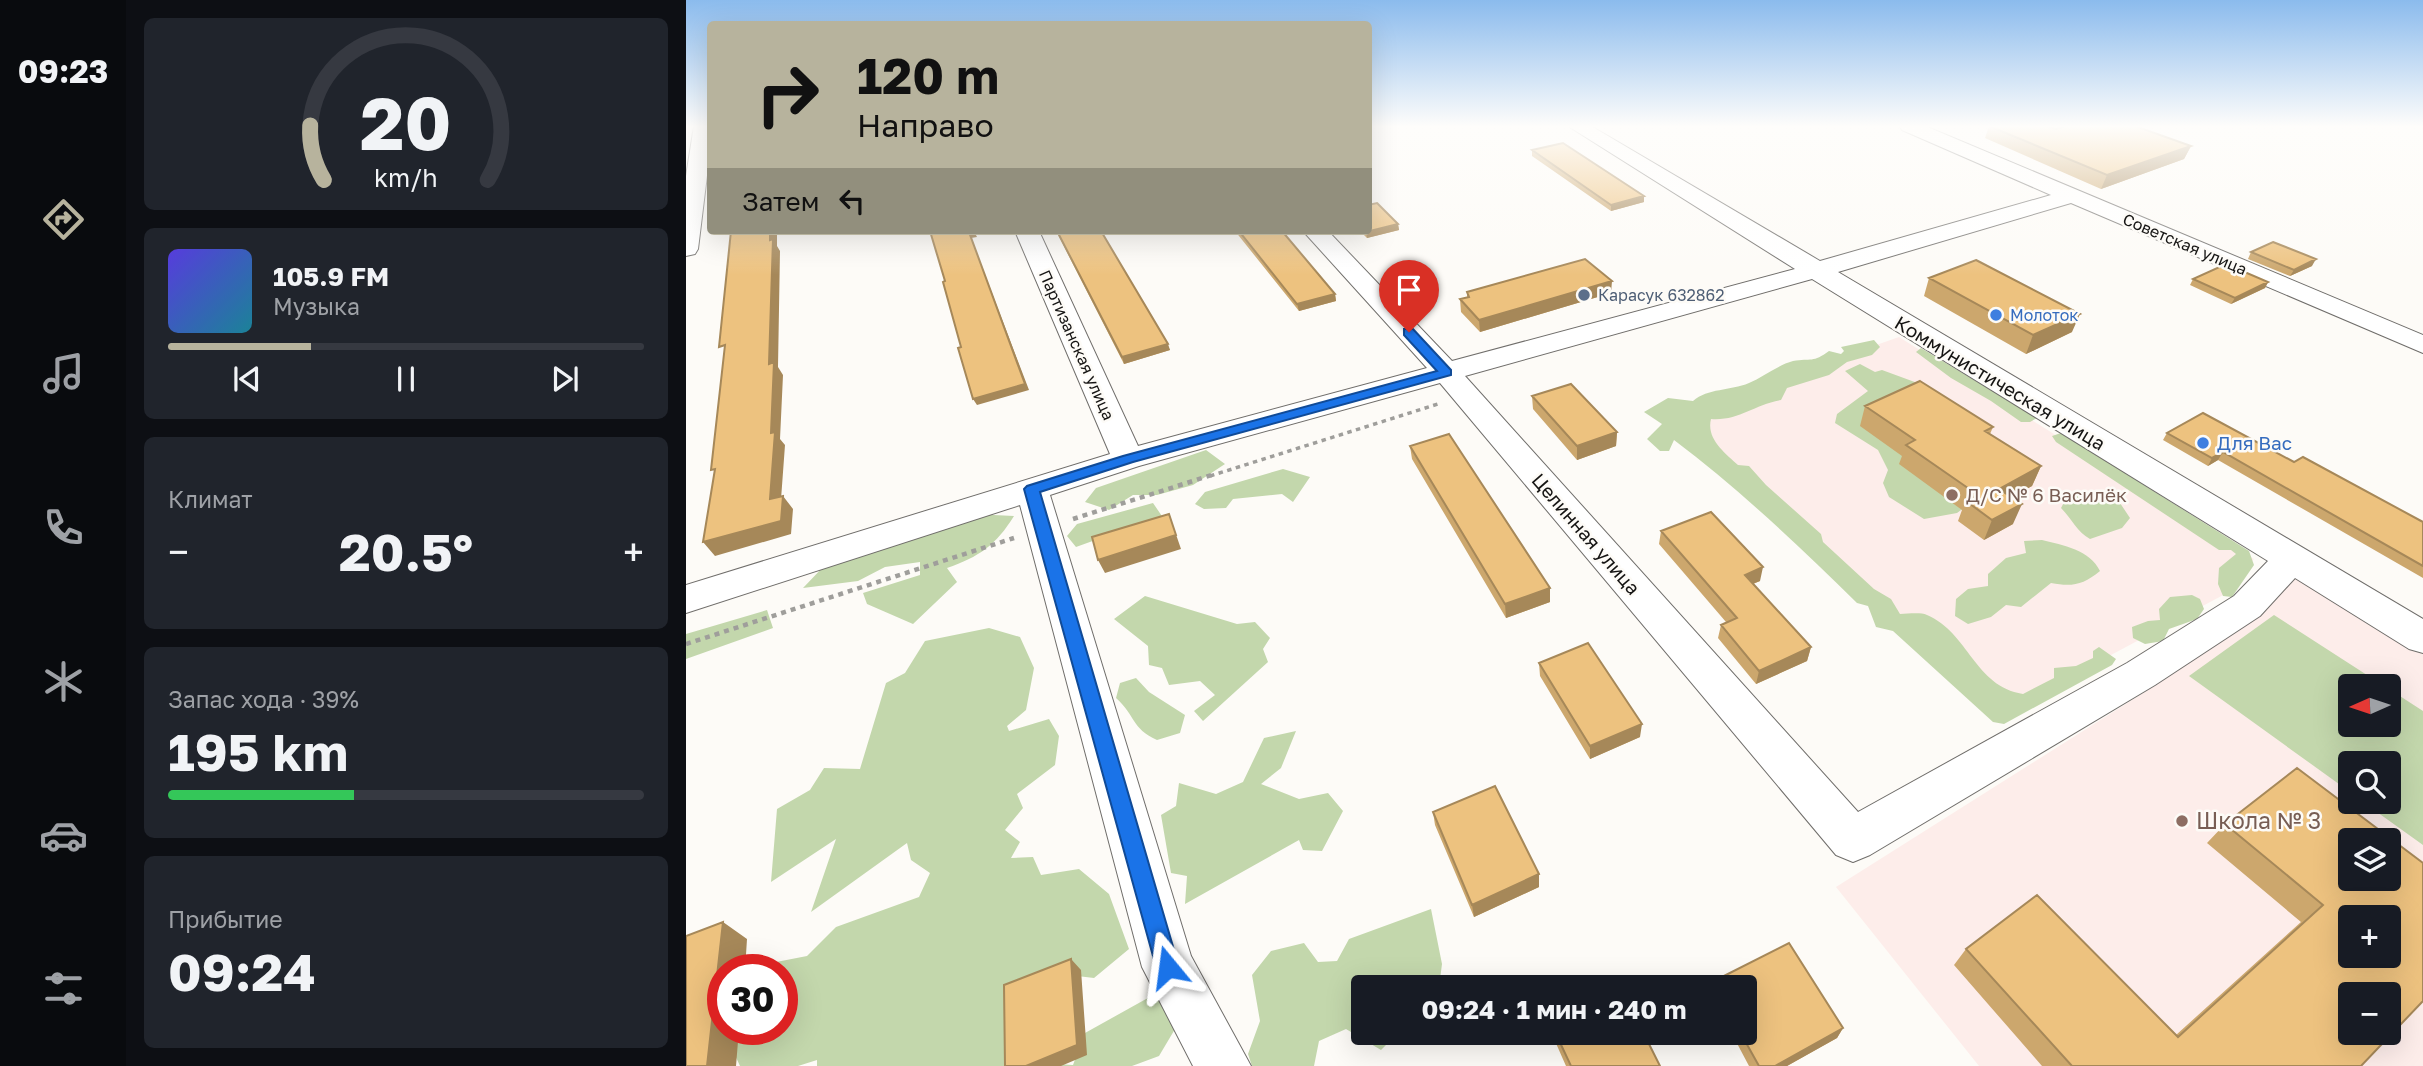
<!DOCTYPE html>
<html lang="ru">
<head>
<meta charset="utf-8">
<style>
	:root { --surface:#171b24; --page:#20242c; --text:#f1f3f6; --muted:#9ea1a6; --line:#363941; --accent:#b7b39d }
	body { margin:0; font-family:"Golos Text",sans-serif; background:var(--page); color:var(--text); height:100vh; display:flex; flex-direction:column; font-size:26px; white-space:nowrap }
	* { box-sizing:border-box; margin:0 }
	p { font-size:23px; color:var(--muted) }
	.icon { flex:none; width:38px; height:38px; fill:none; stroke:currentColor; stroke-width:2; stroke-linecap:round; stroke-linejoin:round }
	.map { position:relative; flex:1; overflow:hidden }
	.drawer { display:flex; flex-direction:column; gap:18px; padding:18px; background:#0d0f14; width:560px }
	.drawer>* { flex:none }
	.banner { position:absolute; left:21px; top:21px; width:665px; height:214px; border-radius:7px; box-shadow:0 7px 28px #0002; background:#b7b39d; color:#111; overflow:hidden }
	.needle { width:46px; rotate:267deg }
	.controls { position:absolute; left:1652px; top:674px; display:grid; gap:14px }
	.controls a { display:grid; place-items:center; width:63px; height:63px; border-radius:7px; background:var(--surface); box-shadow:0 7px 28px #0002; font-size:35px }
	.speed { position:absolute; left:21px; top:954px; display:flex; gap:14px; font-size:35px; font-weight:700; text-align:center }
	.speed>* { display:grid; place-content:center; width:91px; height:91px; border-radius:50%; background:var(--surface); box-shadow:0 7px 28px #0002; line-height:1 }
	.speed .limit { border:10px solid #d22; background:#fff; color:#111 }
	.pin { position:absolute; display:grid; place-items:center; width:60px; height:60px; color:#fff; margin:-72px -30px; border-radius:50% 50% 50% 0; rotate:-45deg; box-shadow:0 0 7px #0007 }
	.pin .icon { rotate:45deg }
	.me { position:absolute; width:77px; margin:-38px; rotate:344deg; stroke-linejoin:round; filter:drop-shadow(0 0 5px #0008) }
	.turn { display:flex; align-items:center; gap:24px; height:147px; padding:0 35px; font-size:32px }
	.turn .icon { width:91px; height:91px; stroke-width:2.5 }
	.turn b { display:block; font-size:49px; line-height:60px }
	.then { display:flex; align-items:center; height:66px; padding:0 35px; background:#0003; gap:14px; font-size:26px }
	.big { font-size:52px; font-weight:700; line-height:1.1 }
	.drawer .card { flex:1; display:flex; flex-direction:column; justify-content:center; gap:10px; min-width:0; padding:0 24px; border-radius:10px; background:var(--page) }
	.drawer .dial { align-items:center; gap:0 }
	.dial svg { height:182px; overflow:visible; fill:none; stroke:var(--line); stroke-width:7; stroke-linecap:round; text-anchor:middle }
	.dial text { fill:var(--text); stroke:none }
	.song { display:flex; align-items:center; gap:21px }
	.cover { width:84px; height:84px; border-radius:10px; background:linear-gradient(135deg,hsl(250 70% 55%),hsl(190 70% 35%)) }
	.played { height:7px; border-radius:4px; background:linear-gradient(90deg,var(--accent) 30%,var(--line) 30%) }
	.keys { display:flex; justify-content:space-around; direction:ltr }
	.heat { display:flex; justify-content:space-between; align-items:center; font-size:38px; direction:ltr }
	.charge { height:10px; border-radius:5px; background:linear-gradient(90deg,#34c759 39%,var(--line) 0) }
	.trip { position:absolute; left:665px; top:975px; width:406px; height:70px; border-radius:7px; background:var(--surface); box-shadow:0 7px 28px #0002; font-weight:700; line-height:70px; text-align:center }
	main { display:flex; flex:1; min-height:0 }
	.tabs { display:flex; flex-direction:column; width:126px; justify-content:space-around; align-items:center; background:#090b0e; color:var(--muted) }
	.tabs .icon { width:49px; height:49px }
	.tabs .current { color:var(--accent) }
	.tabs b { font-size:32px; color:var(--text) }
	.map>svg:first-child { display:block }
</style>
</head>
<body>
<main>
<nav class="tabs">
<b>09:23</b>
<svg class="icon current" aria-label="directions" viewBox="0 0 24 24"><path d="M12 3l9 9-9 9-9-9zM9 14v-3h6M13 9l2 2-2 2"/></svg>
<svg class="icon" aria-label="music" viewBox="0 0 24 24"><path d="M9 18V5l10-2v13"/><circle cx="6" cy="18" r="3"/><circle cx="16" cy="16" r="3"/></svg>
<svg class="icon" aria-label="phone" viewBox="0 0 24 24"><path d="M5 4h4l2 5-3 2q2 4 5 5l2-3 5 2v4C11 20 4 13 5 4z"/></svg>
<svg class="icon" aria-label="climate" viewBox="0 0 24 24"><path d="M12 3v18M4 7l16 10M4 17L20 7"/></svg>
<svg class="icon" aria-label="car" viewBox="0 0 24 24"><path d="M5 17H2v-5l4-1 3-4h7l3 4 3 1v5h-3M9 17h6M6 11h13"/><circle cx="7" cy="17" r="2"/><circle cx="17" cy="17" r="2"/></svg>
<svg class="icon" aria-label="filters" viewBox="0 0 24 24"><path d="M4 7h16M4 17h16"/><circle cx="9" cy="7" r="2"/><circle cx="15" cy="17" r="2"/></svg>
</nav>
<section class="drawer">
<div class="card dial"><svg viewBox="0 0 100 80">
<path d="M14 69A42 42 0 1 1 86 69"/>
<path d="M14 69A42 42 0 0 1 8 45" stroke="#b7b39d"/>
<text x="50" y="56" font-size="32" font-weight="700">20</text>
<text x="50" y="72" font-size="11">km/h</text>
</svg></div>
<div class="card">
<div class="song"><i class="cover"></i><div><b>105.9 FM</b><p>Музыка</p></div></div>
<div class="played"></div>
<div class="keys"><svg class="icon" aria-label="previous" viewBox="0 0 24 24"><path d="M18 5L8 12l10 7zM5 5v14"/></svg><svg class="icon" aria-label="pause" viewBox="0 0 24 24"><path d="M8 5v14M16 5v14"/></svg><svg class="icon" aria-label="next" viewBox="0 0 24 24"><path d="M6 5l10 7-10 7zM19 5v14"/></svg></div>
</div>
<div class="card"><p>Климат</p>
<div class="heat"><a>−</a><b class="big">20.5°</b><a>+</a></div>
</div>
<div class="card"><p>Запас хода · 39%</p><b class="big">195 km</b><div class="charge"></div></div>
<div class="card"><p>Прибытие</p><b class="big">09:24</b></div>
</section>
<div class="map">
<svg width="1737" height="1066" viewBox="0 0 1737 1066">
	<rect width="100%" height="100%" fill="#fdfbf7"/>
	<path fill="#fdedea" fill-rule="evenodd" d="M 1213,337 L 1568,559 L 1541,593 L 1313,715 L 995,430 L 1062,390 Z
		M 1609,576 L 1737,654 L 1737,1066 L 1293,1066 L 1150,887 L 1465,688 ZM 1664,686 L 1703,686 L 1703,724 L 1664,724 ZM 1664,763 L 1703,763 L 1703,802 L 1664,802 ZM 1664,840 L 1703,840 L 1703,878 L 1664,878 ZM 1664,917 L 1703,917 L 1703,956 L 1664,956 ZM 1664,994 L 1703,994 L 1703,1032 L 1664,1032 Z"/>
	<path fill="#c3d7ac" d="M 1188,340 L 1194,347 L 1186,355 L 1161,362 L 1143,375 L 1101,388 L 1095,400 C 1067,405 1053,421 1025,419 C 1020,439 1039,453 1052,465 L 1063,466 L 1080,485 L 1135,534 L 1137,542 L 1188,589 L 1205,599 L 1214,614 C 1222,614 1234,612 1241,615 C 1283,633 1288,686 1337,694 L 1368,678 L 1368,668 L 1390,666 L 1407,658 L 1407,651 L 1413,647 L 1430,659 L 1426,665 L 1318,724 L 1307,722 L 1207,631 L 1190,627 L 1182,606 L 1171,603 C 1112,545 1053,489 988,440 L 983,451 L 974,451 L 961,439 L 976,424 L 958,412 L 982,398 L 1007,401 C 1022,388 1044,391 1063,383 C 1077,377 1092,365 1107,361 C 1125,358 1127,363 1143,351 L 1155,354 L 1158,351 L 1155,347 Z
		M 1235,348 L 1351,418 L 1344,422 L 1335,422 L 1305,401 L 1265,378 L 1230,352 Z
		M 1174,364 L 1189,372 L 1196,370 L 1245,388 L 1286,502 L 1271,513 L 1238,519 L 1203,497 L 1197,483 L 1202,470 L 1192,450 L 1149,423 L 1151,414 L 1182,391 L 1159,371 Z
		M 1375,433 L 1563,551 L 1568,565 L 1546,597 L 1537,596 L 1532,584 L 1533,568 L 1550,554 L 1545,550 L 1533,550 L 1370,442 L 1366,436 Z
		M 520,450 L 539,464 L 507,485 L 471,495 L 447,495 L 423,510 L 399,502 L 410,488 Z
		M 597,469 L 624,477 L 607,502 L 596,494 L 547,499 L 540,508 L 518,509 L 509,504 L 519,492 Z
		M 1383,493 C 1401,493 1416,501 1434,503 L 1444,518 L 1436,528 L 1404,539 C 1391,532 1386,519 1375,508 Z
		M 467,503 L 480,522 L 451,525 L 390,547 L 381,536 L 391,524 Z
		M 287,514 L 328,516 C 310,545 293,557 261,568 L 271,582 L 227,624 L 181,604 L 177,593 L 234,575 L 234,562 L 199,567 L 172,581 L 117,588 L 140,564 Z
		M 1356,540 C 1377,545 1404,550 1414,571 C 1397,585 1386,587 1365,583 L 1335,607 L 1320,605 L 1305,617 L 1282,624 L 1269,616 L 1270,599 L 1282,589 L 1302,586 L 1302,574 L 1320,558 L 1340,553 L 1338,541 Z
		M 1506,595 L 1514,599 L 1518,609 L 1511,619 L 1483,629 L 1477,641 L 1459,644 L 1447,638 L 1446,627 L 1462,621 L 1474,620 L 1473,609 L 1484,597 Z
		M 459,596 L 551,624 L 569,622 L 584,638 L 577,649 L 582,662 L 517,721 L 508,711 L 529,695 L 514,681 L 483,685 L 476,668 L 463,665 L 462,646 L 428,619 Z
		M 81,610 L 87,628 L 0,659 L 0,634 Z
		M 1588,615 L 1698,686 L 1664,686 L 1664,724 L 1703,724 L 1703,689 L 1737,711 L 1737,845 L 1677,802 L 1703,802 L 1703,763 L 1664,763 L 1664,792 L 1503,676 Z
		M 303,628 L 334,637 L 348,668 L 340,710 L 321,726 L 323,731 L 363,719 L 373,736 L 369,765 L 331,794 L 337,808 L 319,830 L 334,842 L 325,858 L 347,857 L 355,875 L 393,869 L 423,894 L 443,949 L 408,978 L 366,973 L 337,1066 L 131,1066 L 131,1060 L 112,1066 L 54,1066 L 37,1029 L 96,1029 L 96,970 L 73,969 L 80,964 L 121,956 L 150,927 L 233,897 L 244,873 L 225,860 L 221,843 L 125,912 L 150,839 L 85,882 L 91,809 L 124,790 L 138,768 L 174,769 L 200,683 L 219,673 L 239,641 Z
		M 450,678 L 463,692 L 499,715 L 494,733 L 471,740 C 445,728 450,716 430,698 L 434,683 Z
		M 610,731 L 595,768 L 575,784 L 613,799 L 642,793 L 657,811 L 636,851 L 617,850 L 613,840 L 499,904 L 501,876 L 485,873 L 475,815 L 490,806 L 493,783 L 530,794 L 557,782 L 578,738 Z
		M 745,909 L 756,964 L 753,987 L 677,987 L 677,1032 L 712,1033 L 695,1050 L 660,1029 L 633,1041 L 628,1066 L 566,1066 L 562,1054 L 574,1021 L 566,975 L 585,951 L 618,943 L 632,962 L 651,961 L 663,939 Z
		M 469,994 L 492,1024 L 473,1056 L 446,1066 L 350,1066 L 355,1063 L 387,1065 L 399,1033 Z"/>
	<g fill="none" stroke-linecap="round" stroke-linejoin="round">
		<defs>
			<path id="minor" d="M 8,126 L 24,126 L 24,151 L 12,249 L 9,254 L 0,256 L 0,176 Z
				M 882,126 L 905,126 L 1134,261 L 1365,195 L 1216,130 L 1213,126 L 1239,126 L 1737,335 L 1737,353 L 1385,203 L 1152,272 L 1737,619 L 1737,653 L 1723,649 L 1609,578 L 1574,616 L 1469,685 L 1184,855 L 1167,862 L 1150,855 L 754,383 L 453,466 L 364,495 L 505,956 L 565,1066 L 507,1066 L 456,967 L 334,505 L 0,613 L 0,585 L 424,454 L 329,231 L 353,231 L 452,446 L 741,368 L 617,231 L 642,231 L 766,361 L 1109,269 ZM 1126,279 L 1582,561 L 1548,596 L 1441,663 L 1172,812 L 779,376 Z"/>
		</defs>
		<use href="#minor" stroke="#706e6b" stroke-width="2"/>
		<path stroke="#9f9e9b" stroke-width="3.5" stroke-dasharray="4.5 4.5" stroke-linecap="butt" d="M 524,476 L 752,404"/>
		<path stroke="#9f9e9b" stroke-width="4.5" stroke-dasharray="5 5" stroke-linecap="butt" d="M 387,519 L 529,474
			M 0,644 L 328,538"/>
		<use href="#minor" fill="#fff" fill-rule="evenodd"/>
	</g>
	<path fill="#cca76d" d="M 1303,126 L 1370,129 L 1505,146 L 1498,159 L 1415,189 L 1299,138 Z
		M 846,150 L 958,196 L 958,202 L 925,211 L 846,156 Z
		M 712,224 L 713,230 L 681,238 L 674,231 L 682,231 Z
		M 370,231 L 415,231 L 484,350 L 438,364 Z
		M 549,231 L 596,231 L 649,294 L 650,301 L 613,311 Z
		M 1565,252 L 1626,266 L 1604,276 L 1562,259 Z
		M 1243,278 L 1386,332 L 1340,354 L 1238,296 Z
		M 1507,279 L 1582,282 L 1579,288 L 1545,304 L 1504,285 Z
		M 781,292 L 925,293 L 794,332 L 775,312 L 774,299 L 781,297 Z
		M 846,396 L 931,432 L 930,446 L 891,460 L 847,409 Z
		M 1179,406 L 1307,427 L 1304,434 L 1355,466 L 1346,486 L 1326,497 L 1327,524 L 1298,540 L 1272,521 L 1276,510 L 1213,464 L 1216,456 L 1174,426 Z
		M 1481,433 L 1608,462 L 1737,522 L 1737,578 L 1532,460 L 1522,466 L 1477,440 Z
		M 724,446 L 864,602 L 820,618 L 726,459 Z
		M 975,531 L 1074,581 L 1067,584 L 1125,647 L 1121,661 L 1070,684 L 1032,638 L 1035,625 L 1040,622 L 973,544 Z
		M 853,663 L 954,737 L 904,759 L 854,676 Z
		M 1611,768 L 1675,1066 L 1356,1066 L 1268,965 L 1280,949 L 1490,1035 L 1615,922 L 1521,843 L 1539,824 Z
		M 747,812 L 853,874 L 853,887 L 788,917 L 749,825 Z
		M 1103,943 L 1157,1028 L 1151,1038 L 1101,1066 L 1063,1066 L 1045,1032 L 1059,1032 L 1059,987 L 1025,987 L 1026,982 Z
		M 865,1032 L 957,1032 L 974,1066 L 880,1066 Z"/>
	<path fill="#a68859" d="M 1505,146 L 1498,159 L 1415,189 L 1421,175 Z
		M 958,196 L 958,202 L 925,211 L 925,205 Z
		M 712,224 L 713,230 L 681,238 L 680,232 Z
		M 84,231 L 91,231 L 91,246 L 94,251 L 92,367 L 97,375 L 94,439 L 99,445 L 94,513 L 84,499 L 85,433 L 83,364 Z
		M 288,231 L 291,237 L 285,238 L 343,390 L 291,405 L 287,399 L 283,232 Z
		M 1630,259 L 1626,266 L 1604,276 L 1608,270 Z
		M 926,281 L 925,293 L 794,332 L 793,320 Z
		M 1582,282 L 1579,288 L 1545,304 L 1549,298 Z
		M 649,294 L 650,301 L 613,311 L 611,304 Z
		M 1394,314 L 1386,332 L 1340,354 L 1347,335 Z
		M 482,344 L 484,350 L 438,364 L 436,357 Z
		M 931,432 L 930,446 L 891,460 L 891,446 Z
		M 1537,452 L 1532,460 L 1522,466 L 1526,458 Z
		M 1355,466 L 1346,486 L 1304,509 L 1313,489 Z
		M 97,496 L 107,509 L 105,534 L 29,556 L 17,542 Z
		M 1336,504 L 1327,524 L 1298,540 L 1306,520 Z
		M 483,514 L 495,549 L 419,573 L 412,560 Z
		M 1077,567 L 1074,581 L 1056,588 L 1059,575 Z
		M 864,588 L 864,602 L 820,618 L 819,604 Z
		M 1125,647 L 1121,661 L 1070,684 L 1073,671 Z
		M 956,724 L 954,737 L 904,759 L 904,746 Z
		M 853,874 L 853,887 L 788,917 L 786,905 Z
		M 37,922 L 61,939 L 59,970 L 37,970 L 37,1029 L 53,1029 L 50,1066 L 21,1066 Z
		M 385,959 L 395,970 L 401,1055 L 375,1066 L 340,1066 Z
		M 1157,1028 L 1151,1038 L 1101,1066 L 1089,1066 Z"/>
	<path fill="#edc27f" stroke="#a68859" stroke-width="2" fill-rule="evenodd" d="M 1303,126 L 1362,126 L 1370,129 L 1379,126 L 1449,126 L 1505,146 L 1421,175 Z
		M 877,143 L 958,196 L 925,205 L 846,150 Z
		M 691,203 L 712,224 L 680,232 L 679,231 L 682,231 L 682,205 Z
		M 45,231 L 84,231 L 84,240 L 87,239 L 83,364 L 88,362 L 85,433 L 89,432 L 84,499 L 97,496 L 95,521 L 17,542 L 29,469 L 25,470 L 39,345 L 33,347 Z
		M 244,231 L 286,231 L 283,232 L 339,384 L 287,399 L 272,348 L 275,347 L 257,282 L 259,281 Z
		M 371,231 L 415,231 L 482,344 L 436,357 Z
		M 553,231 L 596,231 L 649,294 L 611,304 Z
		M 1587,242 L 1630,259 L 1608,270 L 1565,252 Z
		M 899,259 L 926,281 L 793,320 L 774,299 L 783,297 L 781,292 Z
		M 1290,260 L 1394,314 L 1347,335 L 1243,278 Z
		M 1540,264 L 1582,282 L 1549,298 L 1507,279 Z
		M 1234,381 L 1307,427 L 1299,431 L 1355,466 L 1313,489 L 1336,504 L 1306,520 L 1280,501 L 1292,495 L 1220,445 L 1229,440 L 1179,406 Z
		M 885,384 L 931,432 L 891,446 L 846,396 Z
		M 1517,413 L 1608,462 L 1617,457 L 1737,522 L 1737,566 L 1537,452 L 1526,458 L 1481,433 Z
		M 763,434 L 864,588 L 819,604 L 724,446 Z
		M 1025,512 L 1077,567 L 1059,575 L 1125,647 L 1073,671 L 1035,625 L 1051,618 L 975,531 Z
		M 483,514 L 490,535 L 412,560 L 406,537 Z
		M 902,643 L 956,724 L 904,746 L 853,663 Z
		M 1611,768 L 1737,863 L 1737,1001 L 1675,1066 L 1386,1066 L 1280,949 L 1351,895 L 1492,1037 L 1637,905 L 1539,824 ZM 1664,840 L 1703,840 L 1703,878 L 1664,878 ZM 1664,917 L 1703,917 L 1703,956 L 1664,956 ZM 1664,994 L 1703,994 L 1703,1032 L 1664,1032 Z
		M 809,786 L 853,874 L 786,905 L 747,812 Z
		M 37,922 L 21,1066 L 0,1066 L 0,936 Z
		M 1103,943 L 1157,1028 L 1089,1066 L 1073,1066 L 1054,1032 L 1059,1032 L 1059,987 L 1029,987 L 1026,982 Z
		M 385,959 L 391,1045 L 340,1066 L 319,1066 L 318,985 Z
		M 869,1032 L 957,1032 L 974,1066 L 885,1066 Z"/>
	<linearGradient id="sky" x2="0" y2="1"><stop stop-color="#8bbbed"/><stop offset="0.46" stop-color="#fefdfb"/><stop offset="1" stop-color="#fefdfb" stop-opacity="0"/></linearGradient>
	<rect width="1737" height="275" fill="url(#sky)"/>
	<path fill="#1a73e8" stroke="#114b97" stroke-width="2" d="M 718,329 L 727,329 L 765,370 L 765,375 L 447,462 L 354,492 L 493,967 L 490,976 L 482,979 L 473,976 L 470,967 L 338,489 L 341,486 L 437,456 L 751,371 L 718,335 Z"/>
	<circle fill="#5c6f8a" stroke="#fdfbf7" stroke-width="2.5" cx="898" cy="295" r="7"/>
	<g fill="#3f7fe0" stroke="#fdfbf7" stroke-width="2.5">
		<circle cx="1310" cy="315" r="7"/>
		<circle cx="1517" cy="443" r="7"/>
	</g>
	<g fill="#8d6e63" stroke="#fdfbf7" stroke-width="2.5">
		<circle cx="1266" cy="495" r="7"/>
		<circle cx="1496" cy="821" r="7"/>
	</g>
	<g text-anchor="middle" stroke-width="5" stroke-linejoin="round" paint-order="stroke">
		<g font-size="16" fill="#151413" stroke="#fdfbf7">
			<text transform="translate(1499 244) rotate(23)" y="6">Советская улица</text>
			<text transform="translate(391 345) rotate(66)" y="6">Партизанская улица</text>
		</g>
		<g font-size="16" fill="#4e5e75" stroke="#fdfbf7" text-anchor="start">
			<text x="912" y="301">Карасук 632862</text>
		</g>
		<g font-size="16" fill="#366cbe" stroke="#fdfbf7" text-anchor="start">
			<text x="1324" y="321">Молоток</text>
		</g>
		<g font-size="19" fill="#151413" stroke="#fdfbf7">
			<text transform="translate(1314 383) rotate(31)" y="7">Коммунистическая улица</text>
			<text transform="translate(900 534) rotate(49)" y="7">Целинная улица</text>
		</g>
		<g font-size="19" fill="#366cbe" stroke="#fdfbf7" text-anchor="start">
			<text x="1531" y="450">Для Вас</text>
		</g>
		<g font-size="19" fill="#785e54" stroke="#fdfbf7" text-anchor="start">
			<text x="1280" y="502">Д/С № 6 Василёк</text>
		</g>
		<g font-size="23" fill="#785e54" stroke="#fdfbf7" text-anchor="start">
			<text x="1510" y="829">Школа № 3</text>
		</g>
	</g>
</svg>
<div class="controls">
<a><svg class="needle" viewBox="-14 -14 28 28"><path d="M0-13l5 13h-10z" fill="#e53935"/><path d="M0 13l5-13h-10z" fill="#9ea1a6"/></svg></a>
<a><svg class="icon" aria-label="search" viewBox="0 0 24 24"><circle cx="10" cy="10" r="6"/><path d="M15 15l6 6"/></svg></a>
<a><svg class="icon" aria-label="layers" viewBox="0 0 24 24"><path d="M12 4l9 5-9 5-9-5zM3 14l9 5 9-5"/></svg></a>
<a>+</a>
<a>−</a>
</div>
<div class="speed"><div class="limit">30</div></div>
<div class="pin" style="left:723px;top:332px;background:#d93025"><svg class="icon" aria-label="arrive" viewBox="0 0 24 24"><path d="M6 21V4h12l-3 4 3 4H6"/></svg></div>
<svg class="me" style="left:482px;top:967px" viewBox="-20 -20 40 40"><path d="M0-17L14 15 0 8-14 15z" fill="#1a73e8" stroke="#fff" stroke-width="4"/></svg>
<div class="trip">09:24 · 1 мин · 240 m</div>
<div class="banner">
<div class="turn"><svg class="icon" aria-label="right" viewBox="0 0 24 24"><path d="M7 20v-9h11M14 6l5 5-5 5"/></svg><div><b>120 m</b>Направо</div></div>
<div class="then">Затем<svg class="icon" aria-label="left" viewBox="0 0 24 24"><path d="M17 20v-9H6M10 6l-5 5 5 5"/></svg></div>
</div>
</div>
</main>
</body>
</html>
